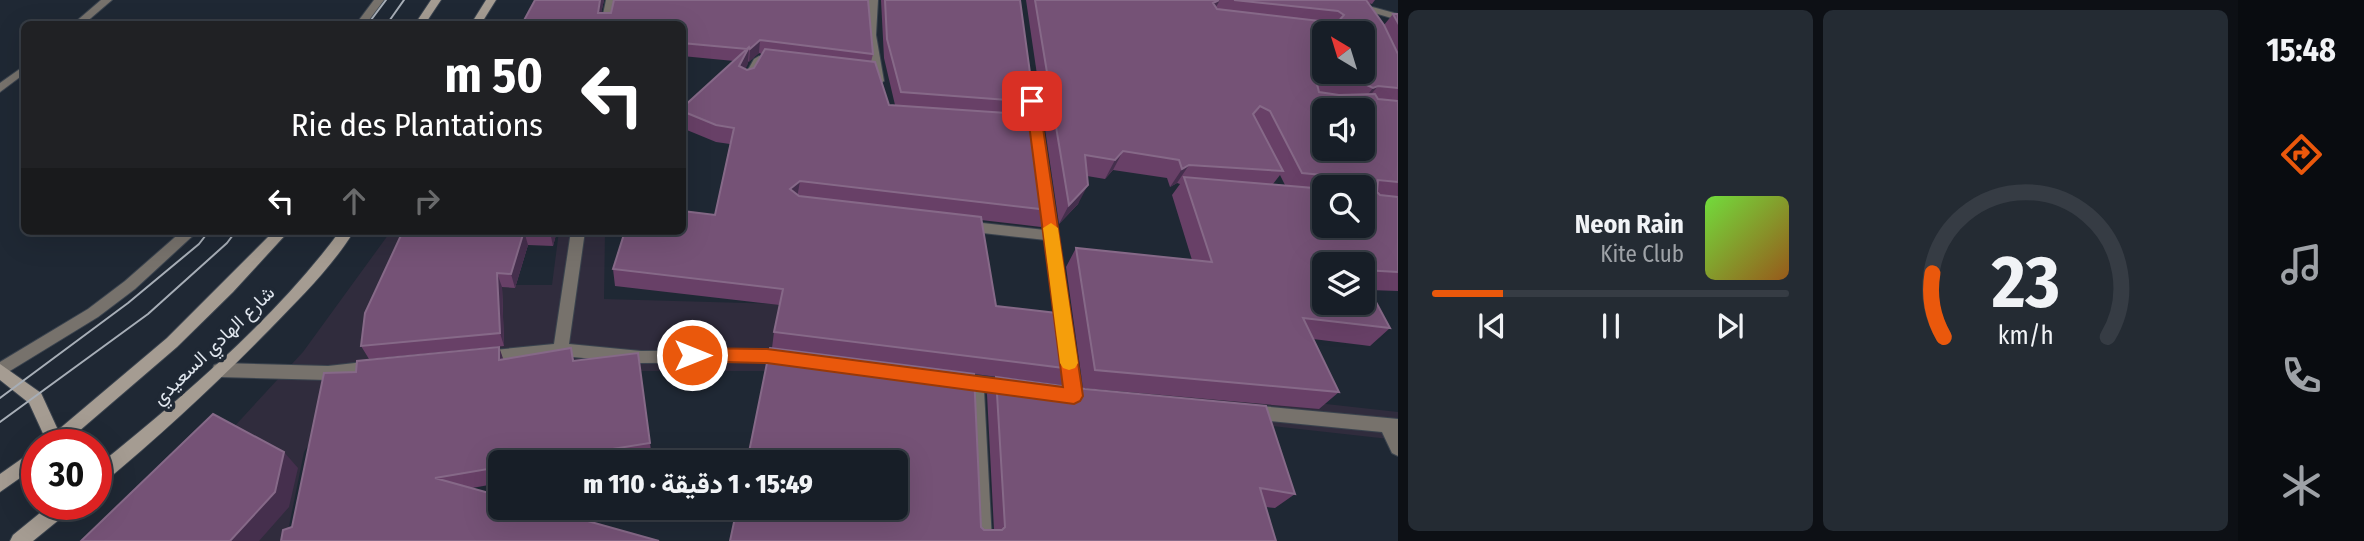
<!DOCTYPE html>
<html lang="ar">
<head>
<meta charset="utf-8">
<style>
	:root { --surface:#171e27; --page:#242b33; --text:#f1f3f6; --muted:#9ea2a7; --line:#363c44; --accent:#ea580c }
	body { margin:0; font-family:"Fira Sans Condensed",Vazirmatn,sans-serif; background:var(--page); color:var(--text); direction:rtl; height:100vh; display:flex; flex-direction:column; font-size:26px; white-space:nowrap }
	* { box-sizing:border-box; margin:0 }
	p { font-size:23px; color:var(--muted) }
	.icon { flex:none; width:38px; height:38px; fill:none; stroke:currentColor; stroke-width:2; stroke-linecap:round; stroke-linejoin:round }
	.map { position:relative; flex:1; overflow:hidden; direction:ltr }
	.panel { display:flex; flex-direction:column; gap:10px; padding:10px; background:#0d1015; width:840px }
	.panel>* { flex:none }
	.banner { position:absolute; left:21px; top:21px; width:665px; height:214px; border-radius:10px; box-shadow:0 7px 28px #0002,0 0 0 2px var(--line); direction:rtl; background:#202124; color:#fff; overflow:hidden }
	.needle { width:46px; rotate:322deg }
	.fabs { position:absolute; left:1312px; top:21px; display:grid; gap:14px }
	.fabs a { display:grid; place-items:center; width:63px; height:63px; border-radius:10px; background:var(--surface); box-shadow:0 7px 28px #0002,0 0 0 2px var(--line); font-size:35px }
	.speed { position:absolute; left:21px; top:429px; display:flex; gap:14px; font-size:35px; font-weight:700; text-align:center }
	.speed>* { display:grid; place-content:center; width:91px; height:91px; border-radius:50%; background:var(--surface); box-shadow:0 7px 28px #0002,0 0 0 2px var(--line); line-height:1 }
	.speed .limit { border:10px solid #d22; background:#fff; color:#111 }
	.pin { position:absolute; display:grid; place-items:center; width:60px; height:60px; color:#fff; margin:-30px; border-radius:14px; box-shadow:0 4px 10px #0006 }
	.me { position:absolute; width:77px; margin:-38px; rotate:90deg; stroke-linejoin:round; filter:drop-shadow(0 0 5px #0008) }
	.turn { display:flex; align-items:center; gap:24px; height:147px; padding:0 28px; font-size:32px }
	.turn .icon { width:91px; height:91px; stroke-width:2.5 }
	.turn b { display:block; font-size:49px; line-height:60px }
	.lanes { display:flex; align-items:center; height:66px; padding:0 28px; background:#0003; justify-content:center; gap:35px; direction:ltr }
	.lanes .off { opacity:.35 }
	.panel .widget { flex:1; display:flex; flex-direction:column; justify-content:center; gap:10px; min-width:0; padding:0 24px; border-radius:10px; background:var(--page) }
	.panel .dial { align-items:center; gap:0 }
	.dial svg { height:182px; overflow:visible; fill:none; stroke:var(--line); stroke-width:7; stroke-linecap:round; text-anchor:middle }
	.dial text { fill:var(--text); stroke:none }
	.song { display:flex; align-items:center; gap:21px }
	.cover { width:84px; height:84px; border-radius:10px; background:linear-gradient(135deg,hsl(100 70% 55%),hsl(30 70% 35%)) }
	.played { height:7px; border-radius:4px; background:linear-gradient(90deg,var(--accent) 20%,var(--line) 20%) }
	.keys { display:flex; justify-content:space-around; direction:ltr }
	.panel .tiles { flex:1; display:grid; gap:10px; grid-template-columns:repeat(2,1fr) }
	.trip { position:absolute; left:488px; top:450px; width:420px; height:70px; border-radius:10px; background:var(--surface); box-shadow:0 7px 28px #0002,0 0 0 2px var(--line); font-weight:800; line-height:70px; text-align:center; direction:rtl }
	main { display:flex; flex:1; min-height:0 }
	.menu { display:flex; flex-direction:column; width:126px; justify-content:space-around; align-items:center; background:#090c10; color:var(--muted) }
	.menu .icon { width:49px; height:49px }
	.menu .selected { color:var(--accent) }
	.menu b { font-size:32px; color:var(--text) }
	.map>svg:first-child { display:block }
</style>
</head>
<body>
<main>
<nav class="menu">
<b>15:48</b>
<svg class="icon selected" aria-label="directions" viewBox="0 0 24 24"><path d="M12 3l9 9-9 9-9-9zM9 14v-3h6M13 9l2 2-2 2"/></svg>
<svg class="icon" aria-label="music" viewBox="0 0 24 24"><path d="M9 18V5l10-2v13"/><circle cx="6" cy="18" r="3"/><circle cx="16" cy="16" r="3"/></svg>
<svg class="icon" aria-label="phone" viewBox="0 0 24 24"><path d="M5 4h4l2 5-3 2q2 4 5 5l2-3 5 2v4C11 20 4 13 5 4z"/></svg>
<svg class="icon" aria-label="climate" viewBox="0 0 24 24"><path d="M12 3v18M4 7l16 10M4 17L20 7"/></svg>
</nav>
<section class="panel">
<div class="tiles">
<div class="widget dial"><svg viewBox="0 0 100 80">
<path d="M14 69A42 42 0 1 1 86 69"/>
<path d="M14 69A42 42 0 0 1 9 41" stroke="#ea580c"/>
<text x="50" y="56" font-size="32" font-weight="700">23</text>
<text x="50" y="72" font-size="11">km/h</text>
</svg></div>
<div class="widget">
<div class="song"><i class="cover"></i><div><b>Neon Rain</b><p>Kite Club</p></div></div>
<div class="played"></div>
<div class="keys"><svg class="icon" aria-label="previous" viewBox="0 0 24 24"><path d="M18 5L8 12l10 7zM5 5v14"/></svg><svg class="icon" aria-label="pause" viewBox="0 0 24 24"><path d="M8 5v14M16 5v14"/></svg><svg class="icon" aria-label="next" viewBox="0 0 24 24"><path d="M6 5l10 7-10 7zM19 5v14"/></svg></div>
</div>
</div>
</section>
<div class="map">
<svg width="1398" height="541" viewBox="0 0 1398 541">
	<rect width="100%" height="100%" fill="#1f2834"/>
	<path fill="#302c3d" d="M 391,231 L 415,231 L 391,285 L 552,285 L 559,231 L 605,231 L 604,299 L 780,304 L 774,342 L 1398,412 L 1398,440 L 774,371 L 564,371 L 335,405 L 304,452 L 286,541 L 118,541 L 196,468 L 303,352 Z"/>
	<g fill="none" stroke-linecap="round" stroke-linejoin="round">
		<defs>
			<path id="street" d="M 101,0 L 112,0 L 84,24 L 73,24 Z
				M 374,0 L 384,0 L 366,24 L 356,24 Z
				M 606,0 L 616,0 L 611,24 L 601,24 Z
				M 868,0 L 878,0 L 876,35 L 884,81 L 879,84 L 874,81 L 866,35 Z
				M 1331,0 L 1347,0 L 1398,14 L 1398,20 Z
				M 759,56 L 776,58 L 781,61 L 776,64 L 762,63 L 751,84 L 743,84 L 741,82 L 754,59 Z
				M 24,66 L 24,74 L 0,92 L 0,83 Z
				M 1030,85 L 1036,88 L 1043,134 L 1037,138 L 1031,134 L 1024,88 Z
				M 1046,188 L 1052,192 L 1072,331 L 1070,335 L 1065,337 L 1060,335 L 1058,331 L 1046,240 L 965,231 L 958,226 L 965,221 L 1045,230 L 1040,192 Z
				M 182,231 L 198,231 L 135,289 L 98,317 L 0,377 L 0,362 L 88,309 L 125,281 Z
				M 571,231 L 585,231 L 569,344 L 641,351 L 767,350 L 793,354 L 796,359 L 793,364 L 788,365 L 767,362 L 641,363 L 561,356 L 484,363 L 479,362 L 476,357 L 479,352 L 484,351 L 554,344 Z
				M 1068,349 L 1073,351 L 1076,355 L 1082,396 L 1080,401 L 1074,403 L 1068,401 L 1066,396 L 1060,355 L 1063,351 Z
				M 373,361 L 378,363 L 381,368 L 378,373 L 328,380 L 220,377 L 214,375 L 212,370 L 214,365 L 220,363 L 328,366 Z
				M 957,373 L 1010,380 L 1016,382 L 1018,387 L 1016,392 L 1010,394 L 984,390 L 992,541 L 974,541 L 968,388 L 951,385 L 949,380 L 951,375 Z
				M 1250,405 L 1398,419 L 1398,456 L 1392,453 L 1382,432 L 1250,419 L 1244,417 L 1242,412 L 1244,407 Z"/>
			<path id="secondary" d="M 431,0 L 441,0 L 425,24 L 415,24 Z
				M 486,0 L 496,0 L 481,24 L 471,24 Z
				M 274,231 L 289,231 L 233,292 L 177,347 L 64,444 L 44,444 L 46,440 L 29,403 L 0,380 L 0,364 L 41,393 L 58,430 L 167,338 Z
				M 340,231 L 354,231 C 332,267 300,298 271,328 C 217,383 161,435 102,484 L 96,486 L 96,467 C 182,398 274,320 340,231 Z
				M 37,448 L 37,466 L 0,492 L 0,474 Z
				M 51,504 L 74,504 L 71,510 L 33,541 L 10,541 L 13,535 Z"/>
		</defs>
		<use href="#street" stroke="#3a434e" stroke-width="2"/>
		<use href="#secondary" stroke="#3a434e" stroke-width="2"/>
		<use href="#street" fill="#77726c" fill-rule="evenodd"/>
		<use href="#secondary" fill="#a59c92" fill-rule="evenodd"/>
		<path stroke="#a7aeb7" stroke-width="2" d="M 368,24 L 386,0
			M 387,24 L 404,0
			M 0,398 L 128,303 L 199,244 L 209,231
			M 0,422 L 148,314 L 227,243 L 236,231"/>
	</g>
	<path fill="#684067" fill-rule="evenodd" d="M 535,0 L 604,0 L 601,13 L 611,13 L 614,0 L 868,0 L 873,54 L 871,62 L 875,62 L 889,105 L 895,105 L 884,58 L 881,0 L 1020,0 L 1034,102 L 1029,115 L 1036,115 L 1049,210 L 1041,227 L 981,220 L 996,306 L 1065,314 L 1072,369 L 1062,385 L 794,351 L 974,374 L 981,527 L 984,530 L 994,530 L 987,394 L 996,377 L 1085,389 L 1266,406 L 1295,494 L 1275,508 L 1266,507 L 1276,541 L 730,541 L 737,508 L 896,508 L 896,462 L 747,462 L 770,348 L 772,348 L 774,332 L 780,305 L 615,286 L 613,269 L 625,231 L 682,231 L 682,211 L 715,215 L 730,144 L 716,142 L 682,128 L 682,108 L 734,61 L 682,56 L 682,24 L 522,24 ZM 759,53 L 762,54 L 754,68 L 747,70 L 745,69 L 748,62 Z
		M 1026,0 L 1375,0 L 1372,4 L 1368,3 L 1384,25 L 1393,14 L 1398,14 L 1398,291 L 1369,290 L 1390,328 L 1370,346 L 1313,339 L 1339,392 L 1319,409 L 1083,388 L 1066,267 L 1076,248 L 1192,260 L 1172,195 L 1180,184 L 1177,183 L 1170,187 L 1167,178 L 1113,170 L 1105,179 L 1087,176 L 1078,204 L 1059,224 ZM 1280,175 L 1285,185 L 1273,184 ZM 1325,187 L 1363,187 L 1325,226 ZM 1363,264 L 1363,303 L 1325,303 Z
		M 465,231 L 557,231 L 553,246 L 528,245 L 515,288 L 502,287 L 504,346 L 369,359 L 361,346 Z
		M 499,347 L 503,360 L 571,348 L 574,361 L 650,443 L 652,458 L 630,462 L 500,462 L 500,483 L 472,488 L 292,527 L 356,372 Z"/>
	<path fill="#452f4d" d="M 600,0 L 604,0 L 599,24 L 598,13 Z
		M 1219,0 L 1220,0 L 1211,16 L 1213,3 Z
		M 760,40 L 759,53 L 749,62 L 750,49 Z
		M 749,47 L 748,64 L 738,83 L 739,66 Z
		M 1378,86 L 1363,104 L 1358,107 L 1373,88 Z
		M 1123,151 L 1113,170 L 1105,179 L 1115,160 Z
		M 1189,165 L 1177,183 L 1170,187 L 1182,169 Z
		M 800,181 L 797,198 L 790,189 Z
		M 1088,185 L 1078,204 L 1059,224 L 1069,205 Z
		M 524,231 L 528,245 L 515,288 L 511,274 Z
		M 550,231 L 557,231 L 553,246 L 550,232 Z
		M 497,273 L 502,287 L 504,346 L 500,333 Z
		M 499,347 L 505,364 L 499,360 Z
		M 284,452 L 298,468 L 289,507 L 259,541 L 230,541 Z"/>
	<path fill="#755276" stroke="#866988" stroke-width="2" fill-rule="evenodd" d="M 535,0 L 600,0 L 598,13 L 611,13 L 614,0 L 868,0 L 873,54 L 760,40 L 750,49 L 749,47 L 747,49 L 682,43 L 682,24 L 522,24 Z
		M 885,0 L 1020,0 L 1034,102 L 901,92 L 887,39 Z
		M 1035,0 L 1219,0 L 1213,3 L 1217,9 L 1337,23 L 1344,15 L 1338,11 L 1234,0 L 1366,0 L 1384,25 L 1398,54 L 1398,88 L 1378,86 L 1373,88 L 1367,85 L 1324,82 L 1317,84 L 1319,92 L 1339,95 L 1375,94 L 1378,99 L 1398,101 L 1398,182 L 1378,180 L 1377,192 L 1380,195 L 1398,197 L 1398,272 L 1363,270 L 1363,264 L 1325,264 L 1325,303 L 1363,303 L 1363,278 L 1390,328 L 1303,318 L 1339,392 L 1095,370 L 1076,248 L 1212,262 L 1184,177 L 1325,189 L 1325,226 L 1363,226 L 1363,187 L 1344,187 L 1343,177 L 1302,173 L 1270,111 L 1260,106 L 1253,114 L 1283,171 L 1189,165 L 1182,169 L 1179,160 L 1123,151 L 1115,160 L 1085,155 L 1088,185 L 1069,205 ZM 1325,33 L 1363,33 L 1363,72 L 1325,72 ZM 1325,110 L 1363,110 L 1363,149 L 1325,149 Z
		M 1393,14 L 1398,14 L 1398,23 Z
		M 749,47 L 739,66 L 747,70 L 754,68 L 765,49 L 875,62 L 889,105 L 1036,115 L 1049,210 L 800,181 L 790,189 L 799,196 L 981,217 L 996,306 L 1065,314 L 1072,369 L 774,332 L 783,289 L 613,269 L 625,231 L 682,231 L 682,211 L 715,215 L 734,128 L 716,125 L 682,111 L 682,108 Z
		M 403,231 L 524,231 L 511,274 L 497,273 L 500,333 L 361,346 L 365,313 Z
		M 499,347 L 499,360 L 571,348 L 573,361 L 638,353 L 650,443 L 531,462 L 500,462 L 500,467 L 435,478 L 500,496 L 500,508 L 541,508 L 659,541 L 281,541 L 283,530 L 292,527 L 324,373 L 356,372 L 357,361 Z
		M 770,348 L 974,374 L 981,527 L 984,530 L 1002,530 L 1005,527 L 996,377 L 1085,389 L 1266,406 L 1295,494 L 1260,488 L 1276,541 L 730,541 L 737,508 L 896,508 L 896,462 L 747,462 Z
		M 213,414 L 284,452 L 275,492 L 230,541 L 81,541 Z"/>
	<path fill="#ea580c" stroke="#983908" stroke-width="2" d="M 1032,97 L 1039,101 L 1083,396 L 1080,401 L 1074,404 L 767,363 L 686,361 L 684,355 L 686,350 L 692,348 L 767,349 L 1063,387 L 1026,101 Z"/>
	<path fill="#f59e0b" d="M 1051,223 L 1058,228 L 1078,363 L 1075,368 L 1069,370 L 1063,368 L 1060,363 L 1043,228 Z"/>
	<g text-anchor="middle" stroke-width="7" stroke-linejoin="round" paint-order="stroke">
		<g font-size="19" fill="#e0e6ee" stroke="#1f2834">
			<text transform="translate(213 345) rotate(-44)" y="7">شارع الهادي السعيدي</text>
		</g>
	</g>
</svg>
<div class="fabs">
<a><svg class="needle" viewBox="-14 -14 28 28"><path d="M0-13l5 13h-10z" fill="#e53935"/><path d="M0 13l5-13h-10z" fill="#9ea2a7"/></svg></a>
<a><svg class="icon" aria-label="sound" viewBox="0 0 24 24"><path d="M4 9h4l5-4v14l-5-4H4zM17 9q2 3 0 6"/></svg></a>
<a><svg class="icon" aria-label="search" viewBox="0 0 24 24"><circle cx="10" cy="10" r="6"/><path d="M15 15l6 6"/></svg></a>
<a><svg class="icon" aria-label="layers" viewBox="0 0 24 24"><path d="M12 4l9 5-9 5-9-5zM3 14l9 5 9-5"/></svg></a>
</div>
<div class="speed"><div class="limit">30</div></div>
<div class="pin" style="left:1032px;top:101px;background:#d93025"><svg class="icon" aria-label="arrive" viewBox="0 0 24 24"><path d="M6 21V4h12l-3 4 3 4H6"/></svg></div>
<svg class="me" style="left:692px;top:355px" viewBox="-20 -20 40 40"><circle r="17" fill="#ea580c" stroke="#fff" stroke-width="3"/><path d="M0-11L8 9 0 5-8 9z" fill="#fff"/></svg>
<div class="trip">15:49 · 1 دقيقة · 110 m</div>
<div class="banner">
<div class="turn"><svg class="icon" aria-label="left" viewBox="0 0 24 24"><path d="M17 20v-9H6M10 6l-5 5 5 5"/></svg><div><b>50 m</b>Rie des Plantations</div></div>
<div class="lanes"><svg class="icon" aria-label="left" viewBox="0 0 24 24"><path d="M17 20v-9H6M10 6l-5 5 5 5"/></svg><svg class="icon off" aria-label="ahead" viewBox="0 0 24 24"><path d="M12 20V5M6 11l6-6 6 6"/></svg><svg class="icon off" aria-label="right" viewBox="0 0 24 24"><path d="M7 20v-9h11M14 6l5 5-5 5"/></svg></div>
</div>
</div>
</main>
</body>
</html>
